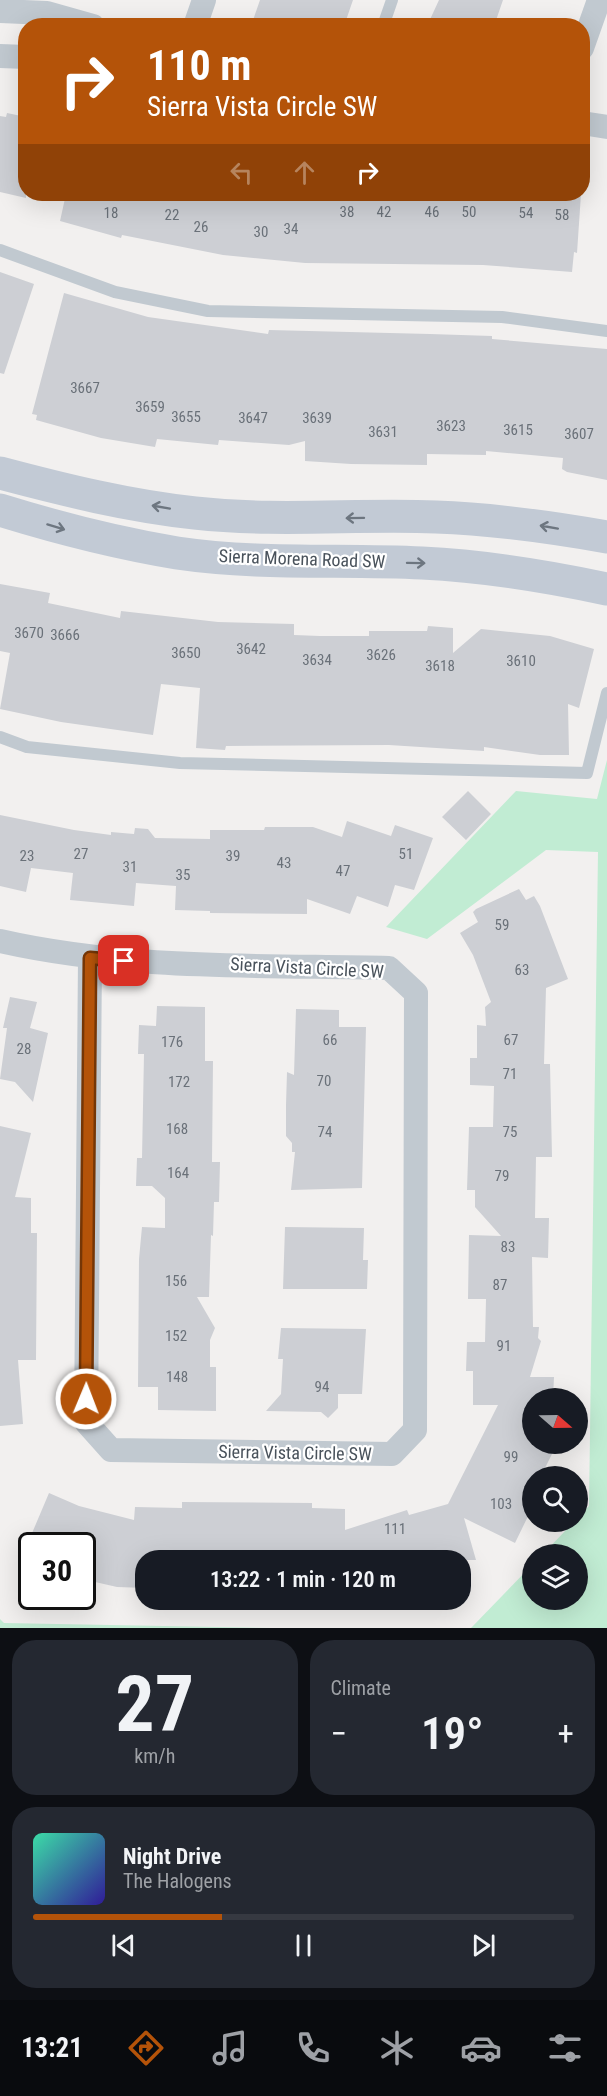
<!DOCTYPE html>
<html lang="en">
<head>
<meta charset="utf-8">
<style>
	:root { --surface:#171b24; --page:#242831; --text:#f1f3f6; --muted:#9ea1a6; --line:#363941; --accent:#b45309 }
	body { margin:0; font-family:"Roboto Condensed",sans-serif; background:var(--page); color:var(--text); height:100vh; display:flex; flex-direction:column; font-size:22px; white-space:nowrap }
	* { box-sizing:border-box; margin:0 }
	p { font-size:20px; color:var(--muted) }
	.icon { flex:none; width:33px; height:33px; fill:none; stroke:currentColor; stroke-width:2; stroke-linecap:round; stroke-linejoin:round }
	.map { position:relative; height:1628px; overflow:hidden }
	.drawer { display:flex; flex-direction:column; gap:12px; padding:12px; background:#0d0f14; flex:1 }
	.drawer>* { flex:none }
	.guide { position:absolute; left:18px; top:18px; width:572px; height:183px; border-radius:24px; box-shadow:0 6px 24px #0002; background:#b45309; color:#fff; overflow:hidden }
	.needle { width:39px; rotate:110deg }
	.buttons { position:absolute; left:522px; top:1388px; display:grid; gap:12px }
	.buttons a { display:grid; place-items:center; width:66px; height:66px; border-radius:50%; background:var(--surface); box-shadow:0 6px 24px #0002; font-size:30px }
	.speed { position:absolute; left:18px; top:1532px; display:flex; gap:12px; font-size:30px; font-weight:700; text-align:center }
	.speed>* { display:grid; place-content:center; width:78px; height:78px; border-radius:50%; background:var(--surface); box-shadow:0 6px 24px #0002; line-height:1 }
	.speed .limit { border:3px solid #111; border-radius:9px; background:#fff; color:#111 }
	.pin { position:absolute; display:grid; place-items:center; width:51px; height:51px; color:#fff; margin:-26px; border-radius:12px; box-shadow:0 3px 9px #0006 }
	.me { position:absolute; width:66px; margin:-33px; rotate:1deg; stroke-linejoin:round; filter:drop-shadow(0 0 4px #0008) }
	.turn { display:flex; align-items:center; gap:21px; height:126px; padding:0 30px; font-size:27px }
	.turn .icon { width:78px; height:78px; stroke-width:2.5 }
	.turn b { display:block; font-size:42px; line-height:51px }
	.lanes { display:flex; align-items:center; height:57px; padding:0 30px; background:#0003; justify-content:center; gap:30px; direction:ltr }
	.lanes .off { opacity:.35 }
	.big { font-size:45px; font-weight:600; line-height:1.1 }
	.drawer .widget { flex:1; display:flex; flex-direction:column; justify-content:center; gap:9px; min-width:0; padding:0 21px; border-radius:24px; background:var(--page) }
	.drawer .dial { align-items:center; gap:0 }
	.dial b { font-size:78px; line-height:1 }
	.song { display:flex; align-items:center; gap:18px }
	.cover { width:72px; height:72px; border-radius:9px; background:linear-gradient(135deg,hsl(160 70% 55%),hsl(250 70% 35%)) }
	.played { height:6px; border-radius:3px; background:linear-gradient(90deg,var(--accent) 35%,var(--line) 35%) }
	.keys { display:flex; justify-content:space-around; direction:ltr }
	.heat { display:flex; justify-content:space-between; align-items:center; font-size:33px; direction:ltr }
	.drawer .tiles { flex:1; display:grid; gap:12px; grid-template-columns:1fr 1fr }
	.widget:last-child { grid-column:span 2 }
	.trip { position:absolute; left:135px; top:1550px; width:336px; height:60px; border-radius:24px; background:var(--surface); box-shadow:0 6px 24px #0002; font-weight:600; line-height:60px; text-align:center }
	.dock { display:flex; height:96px; justify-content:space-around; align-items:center; background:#090b0e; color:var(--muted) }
	.dock .icon { width:42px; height:42px }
	.dock .current { color:var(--accent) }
	.dock b { font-size:27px; color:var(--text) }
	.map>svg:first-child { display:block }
</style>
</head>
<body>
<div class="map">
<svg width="607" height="1628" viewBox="0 0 607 1628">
	<rect width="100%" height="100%" fill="#f2f0ef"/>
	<path fill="#c1ecd3" d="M 607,760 L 607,1628 L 471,1628 L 532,1565 L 532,1599 L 578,1599 L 578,1554 L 543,1554 L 589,1506 L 598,852 L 546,850 L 427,939 L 386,927 L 516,791 L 597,799 Z
		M 0,1619 L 4,1623 L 272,1628 L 0,1628 Z"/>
	<path fill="#cdcfd4" d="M 260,0 L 353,0 L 344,26 L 251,26 Z
		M 439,0 L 503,0 L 494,26 L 427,26 Z
		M 7,113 L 26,117 L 26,198 L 0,192 L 0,116 L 6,117 Z
		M 66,194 L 581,194 L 577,253 L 574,252 L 572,272 L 483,265 L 305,263 L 223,255 L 122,235 L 121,238 L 60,221 Z
		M 0,272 L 34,284 L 4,374 L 0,373 Z
		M 64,293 L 148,317 L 268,334 L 269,330 L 430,334 L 492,336 L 492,339 L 607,349 L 607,480 L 567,472 L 562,469 L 563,458 L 531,455 L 486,451 L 486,455 L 427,454 L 427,465 L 351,464 L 305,461 L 305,441 L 289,445 L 219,440 L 218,445 L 157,439 L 155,447 L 101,438 L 36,420 L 37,415 L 32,414 Z
		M 0,584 L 50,593 L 48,603 L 120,618 L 121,611 L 218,622 L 294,624 L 294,635 L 320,636 L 369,636 L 369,631 L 427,631 L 428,626 L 453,628 L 453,653 L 481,629 L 550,636 L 594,649 L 579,708 L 568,704 L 569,755 L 540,755 L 484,747 L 484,751 L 389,745 L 226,746 L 225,750 L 196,748 L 200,688 L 161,684 L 153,735 L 61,722 L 0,709 L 10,653 L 0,651 Z
		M 468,791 L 491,814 L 466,840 L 442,817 Z
		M 0,815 L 74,830 L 111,835 L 111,832 L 134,834 L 135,828 L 148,829 L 155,838 L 210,839 L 210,830 L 264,830 L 265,827 L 313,827 L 342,837 L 347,821 L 391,836 L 395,825 L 433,838 L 414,890 L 395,885 L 388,907 L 357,896 L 350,914 L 307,899 L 307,914 L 210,913 L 210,911 L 175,910 L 176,886 L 136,883 L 134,906 L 70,900 L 73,873 L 31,868 L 26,892 L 0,886 Z
		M 519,889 L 526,900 L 534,896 L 540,906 L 568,979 L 546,988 L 544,1064 L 550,1064 L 552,1157 L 536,1157 L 535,1218 L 549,1218 L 548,1258 L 532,1257 L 533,1327 L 539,1327 L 538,1338 L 541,1341 L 530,1377 L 554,1377 L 553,1398 L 532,1398 L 532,1443 L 553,1452 L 541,1476 L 532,1476 L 532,1508 L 515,1543 L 464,1518 L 476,1560 L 146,1560 L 146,1588 L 117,1587 L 82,1579 L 82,1545 L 27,1545 L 49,1493 L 79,1506 L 134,1520 L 135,1507 L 182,1508 L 182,1502 L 312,1503 L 312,1508 L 345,1509 L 345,1530 L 407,1510 L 409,1515 L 448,1504 L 498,1405 L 473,1405 L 473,1371 L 466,1371 L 467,1342 L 485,1342 L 486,1299 L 468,1299 L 469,1235 L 501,1236 L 475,1207 L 475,1190 L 467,1190 L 469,1127 L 493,1127 L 494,1086 L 470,1085 L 470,1058 L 477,1058 L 477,1025 L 486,1026 L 485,1007 L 491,1002 L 473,955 L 460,933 L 478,922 L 473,912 L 476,909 Z
		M 10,997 L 37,1002 L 30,1028 L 48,1033 L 33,1102 L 15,1082 L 0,1079 L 7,1028 L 3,1028 Z
		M 157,1006 L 205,1007 L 205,1061 L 213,1061 L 212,1162 L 220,1162 L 219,1202 L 214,1202 L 213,1236 L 211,1235 L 209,1297 L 197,1297 L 215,1328 L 210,1340 L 210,1367 L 216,1367 L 216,1411 L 158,1410 L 158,1387 L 138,1387 L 139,1259 L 142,1227 L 165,1228 L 165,1198 L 152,1186 L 136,1186 L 137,1158 L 142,1158 L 144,1054 L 138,1054 L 139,1025 L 156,1026 Z
		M 296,1009 L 339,1010 L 339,1027 L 366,1027 L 362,1188 L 291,1190 L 295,1152 L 292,1152 L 292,1143 L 286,1136 L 286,1105 L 287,1072 L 294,1075 Z
		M 0,1126 L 31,1133 L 15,1197 L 31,1198 L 31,1233 L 37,1233 L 36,1360 L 18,1360 L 23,1424 L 0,1426 Z
		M 285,1227 L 364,1228 L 363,1260 L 368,1260 L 367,1289 L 283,1289 Z
		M 281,1328 L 366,1329 L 362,1394 L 338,1394 L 338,1408 L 328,1418 L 321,1412 L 266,1411 L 281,1394 L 283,1359 L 278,1359 Z"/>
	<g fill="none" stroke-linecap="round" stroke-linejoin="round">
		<path stroke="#c1c9d0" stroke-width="12" d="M 383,26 L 392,0
			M 0,250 L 115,292 L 208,311 L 502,317 L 607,331
			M 0,737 L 27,747 L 180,763 L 587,773 L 607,693"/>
		<path stroke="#c1c9d0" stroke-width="24" d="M 0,11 L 47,13 L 93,26
			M 195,26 L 204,0
			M 582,48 L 599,0
			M 0,56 L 26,57
			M 582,123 L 607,127
			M 0,941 C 127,970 259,965 389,968 L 416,993 L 415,1430 L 392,1454 L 111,1450 L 86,1422 L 90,958"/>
		<path stroke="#c2cad5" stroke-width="33" d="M 0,473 C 64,490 129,506 195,513 C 276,522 356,514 436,517 C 494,519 550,527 607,537
			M 0,510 C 58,528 117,543 177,553 C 258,565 341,559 422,563 C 485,566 546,576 607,589"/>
	</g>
	<defs><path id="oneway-shaft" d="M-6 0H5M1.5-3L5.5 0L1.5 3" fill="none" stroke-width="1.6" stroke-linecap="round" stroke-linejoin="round" transform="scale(1.5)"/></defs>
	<g stroke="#6d7680">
		<use href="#oneway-shaft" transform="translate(161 507) rotate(-170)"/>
		<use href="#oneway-shaft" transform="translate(355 518) rotate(179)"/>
		<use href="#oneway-shaft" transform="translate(56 527) rotate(17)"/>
		<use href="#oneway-shaft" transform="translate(549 527) rotate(-170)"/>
		<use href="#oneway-shaft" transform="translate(416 563) rotate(1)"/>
	</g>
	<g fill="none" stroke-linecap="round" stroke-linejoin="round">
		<defs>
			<path id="route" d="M 86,1399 L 90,958 L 124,961"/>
		</defs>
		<use href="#route" stroke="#753606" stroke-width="15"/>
		<use href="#route" stroke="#b45309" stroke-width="10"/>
	</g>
	<g text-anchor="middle" stroke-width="4.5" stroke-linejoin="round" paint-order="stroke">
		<g font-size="15" fill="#6a7179">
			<text x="347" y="217">38</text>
			<text x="384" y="217">42</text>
			<text x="432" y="217">46</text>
			<text x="469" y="217">50</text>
			<text x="111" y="218">18</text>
			<text x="526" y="218">54</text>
			<text x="172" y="220">22</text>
			<text x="562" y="220">58</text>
			<text x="201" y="232">26</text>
			<text x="291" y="234">34</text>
			<text x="261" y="237">30</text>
			<text x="85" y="393">3667</text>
			<text x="150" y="412">3659</text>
			<text x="186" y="422">3655</text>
			<text x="253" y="423">3647</text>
			<text x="317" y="423">3639</text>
			<text x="451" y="431">3623</text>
			<text x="518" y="435">3615</text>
			<text x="383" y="437">3631</text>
			<text x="579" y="439">3607</text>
			<text x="29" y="638">3670</text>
			<text x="65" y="640">3666</text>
			<text x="251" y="654">3642</text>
			<text x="186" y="658">3650</text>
			<text x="381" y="660">3626</text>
			<text x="317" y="665">3634</text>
			<text x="521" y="666">3610</text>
			<text x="440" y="671">3618</text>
			<text x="81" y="859">27</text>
			<text x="406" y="859">51</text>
			<text x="27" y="861">23</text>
			<text x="233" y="861">39</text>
			<text x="284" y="868">43</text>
			<text x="130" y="872">31</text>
			<text x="343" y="876">47</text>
			<text x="183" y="880">35</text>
			<text x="502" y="930">59</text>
			<text x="522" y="975">63</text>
			<text x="330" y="1045">66</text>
			<text x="511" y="1045">67</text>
			<text x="172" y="1047">176</text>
			<text x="24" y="1054">28</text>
			<text x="510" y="1079">71</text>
			<text x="324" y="1086">70</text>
			<text x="179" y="1087">172</text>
			<text x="177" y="1134">168</text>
			<text x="325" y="1137">74</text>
			<text x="510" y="1137">75</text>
			<text x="178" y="1178">164</text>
			<text x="502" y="1181">79</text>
			<text x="508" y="1252">83</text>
			<text x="176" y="1286">156</text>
			<text x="500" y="1290">87</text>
			<text x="176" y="1341">152</text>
			<text x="504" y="1351">91</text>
			<text x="177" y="1382">148</text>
			<text x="322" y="1392">94</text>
			<text x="511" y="1462">99</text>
			<text x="501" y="1509">103</text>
			<text x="395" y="1534">111</text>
		</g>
		<g font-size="18" fill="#49525b" stroke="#fff">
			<text transform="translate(302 559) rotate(2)" y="6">Sierra Morena Road SW</text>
			<text transform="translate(307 968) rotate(3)" y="6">Sierra Vista Circle SW</text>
			<text transform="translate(295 1453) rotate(1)" y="6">Sierra Vista Circle SW</text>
		</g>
	</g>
</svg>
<div class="buttons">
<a><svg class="needle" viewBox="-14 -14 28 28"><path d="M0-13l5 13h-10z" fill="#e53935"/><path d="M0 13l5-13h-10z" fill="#9ea1a6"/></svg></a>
<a><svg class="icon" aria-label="search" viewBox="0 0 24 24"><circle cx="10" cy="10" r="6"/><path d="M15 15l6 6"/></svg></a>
<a><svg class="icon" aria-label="layers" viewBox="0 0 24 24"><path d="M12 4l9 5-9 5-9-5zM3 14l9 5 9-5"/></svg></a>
</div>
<div class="speed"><div class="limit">30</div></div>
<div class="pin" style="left:124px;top:961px;background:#d93025"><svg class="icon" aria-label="arrive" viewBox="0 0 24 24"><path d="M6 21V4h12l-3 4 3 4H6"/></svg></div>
<svg class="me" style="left:86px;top:1399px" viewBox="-20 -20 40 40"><circle r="17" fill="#b45309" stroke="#fff" stroke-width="3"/><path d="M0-11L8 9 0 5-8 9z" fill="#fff"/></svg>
<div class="trip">13:22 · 1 min · 120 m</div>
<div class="guide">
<div class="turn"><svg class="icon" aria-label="right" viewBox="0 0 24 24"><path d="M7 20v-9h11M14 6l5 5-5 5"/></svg><div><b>110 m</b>Sierra Vista Circle SW</div></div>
<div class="lanes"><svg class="icon off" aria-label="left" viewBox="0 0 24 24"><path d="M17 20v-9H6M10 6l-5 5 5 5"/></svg><svg class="icon off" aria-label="ahead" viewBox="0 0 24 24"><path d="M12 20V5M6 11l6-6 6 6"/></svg><svg class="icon" aria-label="right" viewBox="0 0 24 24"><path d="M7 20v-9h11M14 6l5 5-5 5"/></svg></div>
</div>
</div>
<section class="drawer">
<div class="tiles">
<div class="widget dial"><b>27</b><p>km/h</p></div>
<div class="widget"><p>Climate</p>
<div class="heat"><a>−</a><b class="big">19°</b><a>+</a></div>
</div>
<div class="widget">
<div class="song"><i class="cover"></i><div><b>Night Drive</b><p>The Halogens</p></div></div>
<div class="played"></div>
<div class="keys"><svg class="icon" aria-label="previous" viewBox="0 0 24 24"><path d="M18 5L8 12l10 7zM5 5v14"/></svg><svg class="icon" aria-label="pause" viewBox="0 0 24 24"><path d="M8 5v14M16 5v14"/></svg><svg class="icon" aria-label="next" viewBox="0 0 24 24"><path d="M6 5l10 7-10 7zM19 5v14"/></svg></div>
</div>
</div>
</section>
<nav class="dock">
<b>13:21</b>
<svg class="icon current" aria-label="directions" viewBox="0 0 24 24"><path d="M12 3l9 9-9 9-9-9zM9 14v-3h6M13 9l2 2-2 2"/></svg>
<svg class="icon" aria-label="music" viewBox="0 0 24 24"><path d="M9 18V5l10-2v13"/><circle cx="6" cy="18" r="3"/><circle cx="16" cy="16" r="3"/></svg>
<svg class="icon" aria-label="phone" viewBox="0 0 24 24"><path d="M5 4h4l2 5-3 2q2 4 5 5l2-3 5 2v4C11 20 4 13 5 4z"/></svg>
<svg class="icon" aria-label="climate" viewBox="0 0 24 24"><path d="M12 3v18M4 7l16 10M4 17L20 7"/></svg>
<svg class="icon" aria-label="car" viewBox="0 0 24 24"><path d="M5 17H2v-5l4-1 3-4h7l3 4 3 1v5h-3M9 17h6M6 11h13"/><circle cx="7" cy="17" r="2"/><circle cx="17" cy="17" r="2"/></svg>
<svg class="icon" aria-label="filters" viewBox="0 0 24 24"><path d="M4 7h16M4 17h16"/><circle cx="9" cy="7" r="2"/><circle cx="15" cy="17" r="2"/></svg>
</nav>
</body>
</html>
